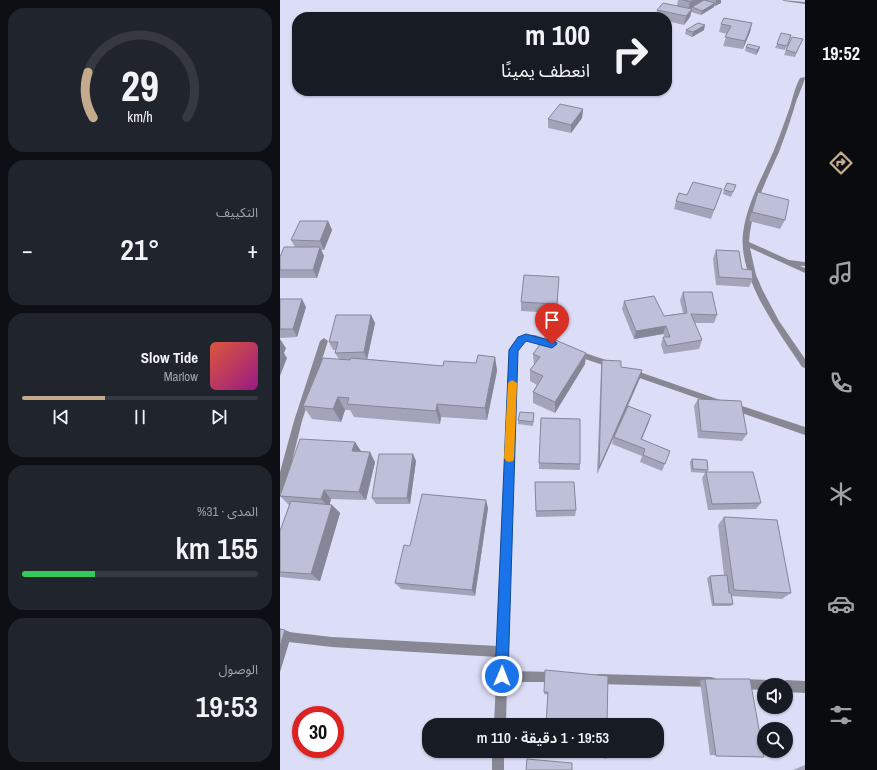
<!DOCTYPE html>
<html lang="ar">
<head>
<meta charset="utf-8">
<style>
	:root { --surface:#171b24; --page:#20242c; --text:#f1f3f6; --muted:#9ea1a6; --line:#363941; --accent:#c4ab8c }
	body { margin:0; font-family:"Archivo Narrow","Noto Sans Arabic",sans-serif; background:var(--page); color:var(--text); direction:rtl; height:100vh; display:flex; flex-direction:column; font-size:15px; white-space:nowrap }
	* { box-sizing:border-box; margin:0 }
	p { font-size:13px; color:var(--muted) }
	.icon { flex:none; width:22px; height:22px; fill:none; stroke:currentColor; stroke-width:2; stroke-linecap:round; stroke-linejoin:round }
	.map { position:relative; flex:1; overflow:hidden; direction:ltr }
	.details { display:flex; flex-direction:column; gap:8px; padding:8px; background:#0d0f14; width:280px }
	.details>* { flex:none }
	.banner { position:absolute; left:12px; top:12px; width:380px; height:84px; border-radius:16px; box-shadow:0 1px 3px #0004; direction:rtl; background:#171b24; color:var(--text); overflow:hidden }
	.buttons { position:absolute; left:477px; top:678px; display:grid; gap:8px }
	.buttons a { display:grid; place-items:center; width:36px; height:36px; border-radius:50%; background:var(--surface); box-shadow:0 1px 3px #0004; font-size:20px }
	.speed { position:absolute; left:12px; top:706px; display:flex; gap:8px; font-size:20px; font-weight:700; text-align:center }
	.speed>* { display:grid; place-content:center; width:52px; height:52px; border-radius:50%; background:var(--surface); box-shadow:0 1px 3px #0004; line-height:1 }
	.speed .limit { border:6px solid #d22; background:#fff; color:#111 }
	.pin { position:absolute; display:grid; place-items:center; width:34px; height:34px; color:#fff; margin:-41px -17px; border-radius:50% 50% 50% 0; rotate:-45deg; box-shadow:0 0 4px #0007 }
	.pin .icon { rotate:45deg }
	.me { position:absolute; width:44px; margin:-22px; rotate:1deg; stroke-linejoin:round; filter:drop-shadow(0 0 3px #0008) }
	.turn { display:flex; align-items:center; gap:14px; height:84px; padding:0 16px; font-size:18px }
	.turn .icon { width:52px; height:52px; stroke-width:2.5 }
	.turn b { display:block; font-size:28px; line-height:34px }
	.big { font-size:30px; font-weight:600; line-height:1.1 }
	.details .widget { flex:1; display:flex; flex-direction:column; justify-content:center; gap:6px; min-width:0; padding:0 14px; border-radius:16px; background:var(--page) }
	.details .dial { align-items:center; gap:0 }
	.dial svg { height:104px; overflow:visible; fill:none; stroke:var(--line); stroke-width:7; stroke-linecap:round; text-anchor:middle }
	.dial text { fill:var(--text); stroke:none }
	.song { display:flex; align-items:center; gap:12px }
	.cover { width:48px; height:48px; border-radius:6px; background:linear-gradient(135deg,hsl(10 70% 55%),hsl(310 70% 35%)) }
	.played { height:4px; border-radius:2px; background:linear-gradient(90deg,var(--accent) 35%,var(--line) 35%) }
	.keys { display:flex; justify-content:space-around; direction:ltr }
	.heat { display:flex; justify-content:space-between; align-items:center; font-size:22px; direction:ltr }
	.charge { height:6px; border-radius:3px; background:linear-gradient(90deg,#34c759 31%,var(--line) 0) }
	.trip { position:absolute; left:142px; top:718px; width:242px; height:40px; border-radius:16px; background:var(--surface); box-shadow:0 1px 3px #0004; font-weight:600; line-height:40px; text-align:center; direction:rtl }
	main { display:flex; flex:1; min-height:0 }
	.dock { display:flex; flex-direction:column; width:72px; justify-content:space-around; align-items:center; background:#090b0e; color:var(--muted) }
	.dock .icon { width:28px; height:28px }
	.dock .selected { color:var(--accent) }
	.dock b { font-size:18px; color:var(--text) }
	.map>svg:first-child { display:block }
</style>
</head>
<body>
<main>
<nav class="dock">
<b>19:52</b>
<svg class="icon selected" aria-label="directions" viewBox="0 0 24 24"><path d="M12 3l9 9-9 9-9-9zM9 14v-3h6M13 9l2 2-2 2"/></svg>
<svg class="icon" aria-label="music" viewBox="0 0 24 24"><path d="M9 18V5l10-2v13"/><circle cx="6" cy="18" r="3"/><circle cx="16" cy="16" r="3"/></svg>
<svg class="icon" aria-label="phone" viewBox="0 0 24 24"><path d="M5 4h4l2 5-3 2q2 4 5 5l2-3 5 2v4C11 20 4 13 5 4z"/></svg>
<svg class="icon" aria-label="climate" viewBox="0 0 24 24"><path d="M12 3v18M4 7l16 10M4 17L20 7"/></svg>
<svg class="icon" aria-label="car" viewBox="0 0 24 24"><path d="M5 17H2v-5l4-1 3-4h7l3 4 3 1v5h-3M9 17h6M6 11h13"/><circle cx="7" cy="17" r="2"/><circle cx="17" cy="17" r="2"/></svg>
<svg class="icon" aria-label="filters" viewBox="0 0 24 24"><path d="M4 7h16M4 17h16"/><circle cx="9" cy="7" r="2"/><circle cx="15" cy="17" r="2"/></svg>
</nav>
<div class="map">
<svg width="525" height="770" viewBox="0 0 525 770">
	<rect width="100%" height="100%" fill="#dcddf7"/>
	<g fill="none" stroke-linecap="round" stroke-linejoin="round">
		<path fill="#878893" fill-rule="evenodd" d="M 502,0 L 525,2 L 525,4 L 504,1 Z
			M 525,77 C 525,81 518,96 516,102 C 511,119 505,136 499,152 C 486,181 471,210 469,242 L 509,260 L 525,262 L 525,266 L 520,266 L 525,268 L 525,273 L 470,248 L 476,275 L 483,291 L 499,321 L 525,359 L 525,368 L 522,367 C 498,331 458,278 463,233 C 467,203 483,176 494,150 C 500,135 505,121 510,107 C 513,97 515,87 520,78 Z
			M 245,335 L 255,335 L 275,342 L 276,344 L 272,347 L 255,341 L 246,341 L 239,346 L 237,350 L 227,671 L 275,672 L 279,673 L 280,677 L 279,681 L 275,682 L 227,682 L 226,725 L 214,725 L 217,657 L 52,647 L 0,641 L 0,631 L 52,637 L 217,646 L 229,350 C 233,342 237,338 245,335 Z
			M 44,338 L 48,341 L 22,421 L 5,489 L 3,492 L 0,493 L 0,472 L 14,421 L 40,341 Z
			M 296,350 L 335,363 L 336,365 L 335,367 L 332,368 L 293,355 L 292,353 Z
			M 351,369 L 443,401 L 444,403 L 443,405 L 440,406 L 348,374 L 347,372 L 348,370 Z
			M 453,403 L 525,427 L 525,435 L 450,409 L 449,407 L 450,405 Z
			M 318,674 L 431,677 L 435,678 L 436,682 L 435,686 L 431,687 L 318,684 L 314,683 L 313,679 L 314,675 Z
			M 460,679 L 490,680 L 494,681 L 495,685 L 484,685 L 484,690 L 460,689 L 456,688 L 455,684 L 456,680 Z
			M 506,680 L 525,681 L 525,693 L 506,692 L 506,685 L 501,685 L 502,682 Z
			M 212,751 L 224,751 L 224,770 L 212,770 Z"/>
	</g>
	<path fill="#a3a4ba" d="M 398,0 L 441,0 L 441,3 L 434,6 L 434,7 L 421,15 L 411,12 L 410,17 L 404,25 L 387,21 L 387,17 L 376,17 L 377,10 L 397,6 Z
		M 472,23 L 470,32 L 463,49 L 443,46 L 447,34 L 439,32 L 441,24 Z
		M 406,30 L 424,30 L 412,37 L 405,34 Z
		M 511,35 L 505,50 L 495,48 L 497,44 Z
		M 521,43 L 515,57 L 504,55 L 506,50 Z
		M 466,47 L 480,47 L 478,52 L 476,55 L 465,51 Z
		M 303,109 L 302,118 L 291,133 L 268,128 L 268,119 Z
		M 442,189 L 431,219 L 394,209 L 396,201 L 407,195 Z
		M 444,190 L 454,190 L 451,197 L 443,194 Z
		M 478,192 L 505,220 L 500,229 L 469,221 L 475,201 Z
		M 48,221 L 52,230 L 44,250 L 41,250 L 44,256 L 37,278 L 0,278 L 0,257 L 15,247 L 11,240 Z
		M 436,250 L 462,269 L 473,279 L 469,287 L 436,285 L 433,259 Z
		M 278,286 L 277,313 L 241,311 L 241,302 Z
		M 403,292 L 437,315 L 434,323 L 414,323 L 422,340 L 419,349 L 384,354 L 381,345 L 383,337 L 385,337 L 383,334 L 354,339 L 342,309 L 344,301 L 384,316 L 403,313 L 400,300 Z
		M 0,299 L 26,307 L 17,337 L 0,338 Z
		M 91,315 L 95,323 L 87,359 L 163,366 L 196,363 L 215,357 L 217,371 L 207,420 L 161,417 L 160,424 L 74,417 L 70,410 L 65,410 L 61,422 L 32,419 L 23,406 L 59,359 L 55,353 L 56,350 L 53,350 L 49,342 Z
		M 306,353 L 305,364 L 275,413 L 253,403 L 253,392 L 257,385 L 250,381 L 250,370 L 254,365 L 253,354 Z
		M 322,360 L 341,367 L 360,378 L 343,418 L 369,422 L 361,439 L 390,451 L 382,471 L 360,462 L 362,456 L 332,444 L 333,439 L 317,474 L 321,368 Z
		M 418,399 L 467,434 L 462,441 L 418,438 L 414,406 Z
		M 254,417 L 253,426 L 238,424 L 238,420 Z
		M 75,442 L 81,452 L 95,462 L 86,500 L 51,499 L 49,505 L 52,505 L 60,513 L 40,581 L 0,577 L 0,531 L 9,505 L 0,496 Z
		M 133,454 L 136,461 L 130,504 L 96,504 L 92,498 Z
		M 412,459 L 428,470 L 427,472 L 481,503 L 476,509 L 428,510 L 422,478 L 425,473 L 411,472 L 410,462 Z
		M 259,463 L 300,464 L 300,470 L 259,469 Z
		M 255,482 L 296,510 L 295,516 L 256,517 Z
		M 208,508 L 195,596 L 121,589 L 115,583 L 130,546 Z
		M 444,517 L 511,593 L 502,599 L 451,596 L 453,604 L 451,606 L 432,606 L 427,578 L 430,576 L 444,575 L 438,525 Z
		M 265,670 L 327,725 L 268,695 L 264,694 Z
		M 425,679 L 484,757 L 430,755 L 420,681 Z
		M 525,765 L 525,770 L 513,770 Z"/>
	<path fill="#858697" d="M 414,0 L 423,0 L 422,2 L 412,7 L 411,9 L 408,10 L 410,2 Z
		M 436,0 L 441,0 L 441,3 L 435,6 Z
		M 435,3 L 434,7 L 421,15 L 422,11 Z
		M 412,9 L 410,17 L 404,25 L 406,16 Z
		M 472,23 L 470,32 L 463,49 L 465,41 Z
		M 425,25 L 424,30 L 412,37 L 413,32 Z
		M 480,47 L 478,52 L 476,55 L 477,50 Z
		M 303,109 L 302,118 L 291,133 L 291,125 Z
		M 48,221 L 52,230 L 44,250 L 40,241 Z
		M 40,247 L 44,256 L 37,278 L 33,270 Z
		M 22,299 L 26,307 L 17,337 L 13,329 Z
		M 91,315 L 95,323 L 87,360 L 84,352 Z
		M 386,326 L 383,334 L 354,339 L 356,331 Z
		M 0,339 L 6,348 L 4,353 L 7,358 L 0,376 Z
		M 306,353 L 305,364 L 275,413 L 275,402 Z
		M 215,357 L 217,371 L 207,420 L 205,408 Z
		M 362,370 L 360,378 L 317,474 L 319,468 Z
		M 58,397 L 65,410 L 61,422 L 53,409 Z
		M 157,404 L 161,417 L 160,424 L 156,411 Z
		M 371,415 L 369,422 L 359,446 L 361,439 Z
		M 75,442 L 81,451 L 78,461 L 72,451 Z
		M 90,452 L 95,462 L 86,500 L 79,492 Z
		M 133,454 L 136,461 L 130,504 L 127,498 Z
		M 44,490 L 51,499 L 49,507 L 41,499 Z
		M 206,500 L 208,508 L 195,596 L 192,590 Z
		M 52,505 L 60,513 L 40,581 L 31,574 Z
		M 5,630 L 12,633 L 0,672 L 0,646 Z"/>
	<path fill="#bebfd8" stroke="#858697" d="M 403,0 L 414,0 L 410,2 Z
		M 424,0 L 435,3 L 422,11 L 412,7 Z
		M 383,3 L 412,9 L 406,16 L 377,10 Z
		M 444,18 L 472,23 L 465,41 L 445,37 L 451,26 L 441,24 Z
		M 418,23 L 425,25 L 413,32 L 406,30 Z
		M 501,33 L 511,35 L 507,46 L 497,44 Z
		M 512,37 L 523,39 L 516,53 L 506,50 Z
		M 468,44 L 480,47 L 477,50 L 466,47 Z
		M 280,104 L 303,109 L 291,125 L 268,119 Z
		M 413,182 L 442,189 L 434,210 L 396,201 L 399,193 L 407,195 Z
		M 447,183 L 456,185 L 453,192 L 444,190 Z
		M 478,192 L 509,200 L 505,220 L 472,212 Z
		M 20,221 L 48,221 L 40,241 L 11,240 Z
		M 4,247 L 40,247 L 33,270 L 0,270 L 0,257 Z
		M 436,250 L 459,251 L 462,269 L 472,270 L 473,279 L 439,277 Z
		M 244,275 L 279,277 L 277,304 L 241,302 Z
		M 403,292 L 432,292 L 437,315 L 411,314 L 422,340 L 387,346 L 383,337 L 390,337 L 386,326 L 356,331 L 344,301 L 374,296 L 384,316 L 407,313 Z
		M 0,299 L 22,299 L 13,329 L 0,329 Z
		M 56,315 L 91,315 L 84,352 L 55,353 L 58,342 L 49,342 Z
		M 266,336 L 306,353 L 275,402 L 253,392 L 263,376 L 250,370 L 260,357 L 253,354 Z
		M 198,355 L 215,357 L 205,408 L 157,404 L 156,411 L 67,404 L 69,398 L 58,397 L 53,409 L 23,406 L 43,358 L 70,360 L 71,358 L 163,366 L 164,361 L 196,363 Z
		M 322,360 L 341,361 L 341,367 L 362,370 L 319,468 Z
		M 418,399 L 461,401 L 467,434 L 421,431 Z
		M 348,406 L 371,415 L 361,439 L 390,451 L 385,464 L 363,455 L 365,449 L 334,437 Z
		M 240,412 L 254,413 L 253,422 L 238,420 Z
		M 261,418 L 300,419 L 300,464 L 259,463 Z
		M 20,439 L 75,442 L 72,451 L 90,452 L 79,492 L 44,490 L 41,499 L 0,496 Z
		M 99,454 L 133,454 L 127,498 L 92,498 Z
		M 412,459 L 427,460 L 428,470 L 413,469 Z
		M 426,472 L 473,472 L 481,503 L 432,504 Z
		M 255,482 L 294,482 L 296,510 L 256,511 Z
		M 142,494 L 206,500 L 192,590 L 115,583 L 124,545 L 130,546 Z
		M 11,501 L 52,505 L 31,574 L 0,572 L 0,531 Z
		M 444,517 L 497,520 L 511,593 L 454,590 Z
		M 447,575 L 449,593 L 451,593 L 453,604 L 434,604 L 430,576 Z
		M 0,629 L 5,630 L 0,646 Z
		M 265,670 L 328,676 L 327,725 L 266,725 L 268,692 L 264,692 Z
		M 425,679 L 470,679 L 484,757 L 436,756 Z
		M 283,751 L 327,751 L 327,758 L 283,754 Z
		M 247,759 L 292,763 L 292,770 L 246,770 Z"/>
	<path fill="#1a73e8" stroke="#114b97" d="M 246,334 L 276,342 L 277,344 L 272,348 L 246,341 L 238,351 L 228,676 L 226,680 L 222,682 L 217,680 L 215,676 L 229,350 L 238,337 Z"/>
	<path fill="#f59e0b" d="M 232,380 L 237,383 L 234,458 L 233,461 L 229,462 L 226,461 L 224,458 L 228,383 Z"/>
</svg>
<div class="buttons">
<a><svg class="icon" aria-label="sound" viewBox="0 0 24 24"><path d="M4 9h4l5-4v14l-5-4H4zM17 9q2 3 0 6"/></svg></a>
<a><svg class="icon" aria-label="search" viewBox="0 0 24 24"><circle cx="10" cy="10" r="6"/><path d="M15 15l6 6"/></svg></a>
</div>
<div class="speed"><div class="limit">30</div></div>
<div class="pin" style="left:272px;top:344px;background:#d93025"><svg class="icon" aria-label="arrive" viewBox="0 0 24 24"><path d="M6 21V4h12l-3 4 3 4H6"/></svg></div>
<svg class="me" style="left:222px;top:676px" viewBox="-20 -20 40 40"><circle r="17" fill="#1a73e8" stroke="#fff" stroke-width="3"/><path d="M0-11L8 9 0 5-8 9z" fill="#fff"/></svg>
<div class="trip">19:53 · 1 دقيقة · 110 m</div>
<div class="banner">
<div class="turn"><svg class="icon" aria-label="right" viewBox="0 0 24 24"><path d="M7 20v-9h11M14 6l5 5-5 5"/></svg><div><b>100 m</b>انعطف يمينًا</div></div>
</div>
</div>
<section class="details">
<div class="widget dial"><svg viewBox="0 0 100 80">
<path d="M14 69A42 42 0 1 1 86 69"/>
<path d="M14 69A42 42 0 0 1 10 34" stroke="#c4ab8c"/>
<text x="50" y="56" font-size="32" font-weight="700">29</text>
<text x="50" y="72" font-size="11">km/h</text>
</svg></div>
<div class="widget"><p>التكييف</p>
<div class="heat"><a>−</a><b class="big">21°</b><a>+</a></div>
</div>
<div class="widget">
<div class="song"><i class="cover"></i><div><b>Slow Tide</b><p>Marlow</p></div></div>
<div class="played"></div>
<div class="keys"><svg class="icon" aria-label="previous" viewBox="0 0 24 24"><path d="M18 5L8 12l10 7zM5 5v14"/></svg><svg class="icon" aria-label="pause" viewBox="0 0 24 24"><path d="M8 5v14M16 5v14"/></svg><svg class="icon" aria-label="next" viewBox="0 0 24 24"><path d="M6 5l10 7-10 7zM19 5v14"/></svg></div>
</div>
<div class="widget"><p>المدى · 31%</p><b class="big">155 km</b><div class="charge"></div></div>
<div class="widget"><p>الوصول</p><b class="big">19:53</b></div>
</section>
</main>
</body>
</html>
